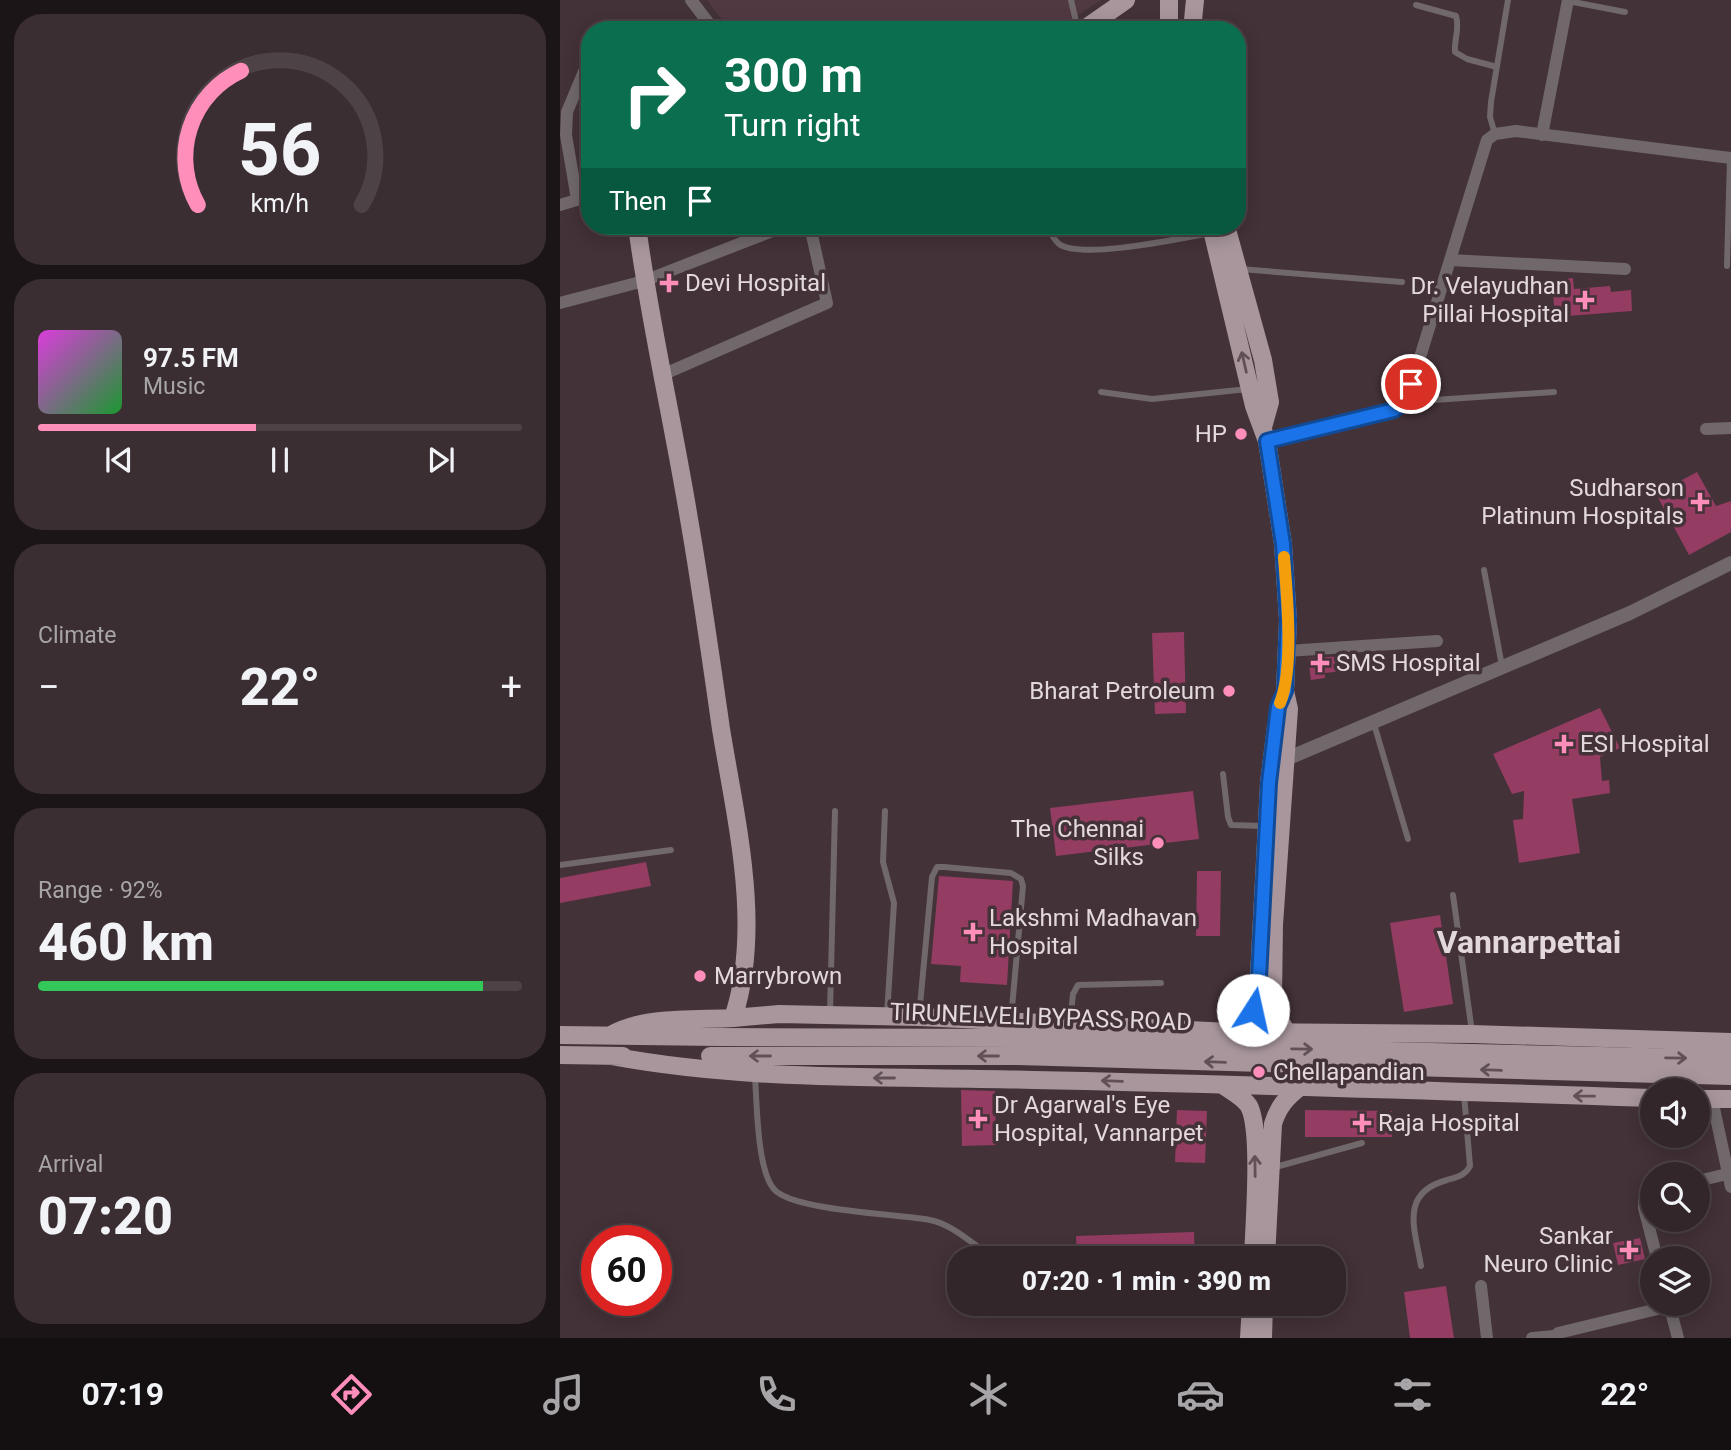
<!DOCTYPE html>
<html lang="en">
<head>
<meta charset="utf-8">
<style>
	:root { --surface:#32262a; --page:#3a2e32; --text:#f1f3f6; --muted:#a8a5a8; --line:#4d4347; --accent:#ff8ebb }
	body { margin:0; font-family:Roboto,sans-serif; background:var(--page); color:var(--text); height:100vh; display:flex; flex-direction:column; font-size:26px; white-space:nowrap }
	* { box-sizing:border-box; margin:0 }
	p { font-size:23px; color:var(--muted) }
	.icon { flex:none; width:38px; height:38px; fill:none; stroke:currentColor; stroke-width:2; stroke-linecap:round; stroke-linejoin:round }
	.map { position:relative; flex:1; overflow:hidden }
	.details { display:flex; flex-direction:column; gap:14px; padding:14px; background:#1c1517; width:560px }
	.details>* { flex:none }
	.guide { position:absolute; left:21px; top:21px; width:665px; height:214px; border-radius:28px; box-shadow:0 4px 18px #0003,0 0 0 2px var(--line); background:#0b6e4f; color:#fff; overflow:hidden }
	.fabs { position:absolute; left:1080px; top:1078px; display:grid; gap:14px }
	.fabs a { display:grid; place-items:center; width:70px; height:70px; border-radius:50%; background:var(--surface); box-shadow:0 4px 18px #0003,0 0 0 2px var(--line); font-size:35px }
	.speed { position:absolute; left:21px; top:1225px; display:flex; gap:14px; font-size:35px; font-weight:700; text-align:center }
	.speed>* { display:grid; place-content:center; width:91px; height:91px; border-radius:50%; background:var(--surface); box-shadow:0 4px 18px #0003,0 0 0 2px var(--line); line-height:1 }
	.speed .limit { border:10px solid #d22; background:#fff; color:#111 }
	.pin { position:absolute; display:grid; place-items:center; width:60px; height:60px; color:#fff; margin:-30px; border:4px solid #fff; border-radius:50%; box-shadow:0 2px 7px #0007 }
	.me { position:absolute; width:77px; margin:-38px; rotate:10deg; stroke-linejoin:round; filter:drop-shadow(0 0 5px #0008) }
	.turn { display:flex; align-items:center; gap:24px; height:147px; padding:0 28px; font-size:32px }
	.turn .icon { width:91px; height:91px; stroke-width:2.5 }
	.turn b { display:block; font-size:49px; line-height:60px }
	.then { display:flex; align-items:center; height:66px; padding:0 28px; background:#0003; gap:14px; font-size:26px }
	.big { font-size:52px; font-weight:800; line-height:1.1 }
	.details .card { flex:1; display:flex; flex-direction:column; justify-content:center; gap:10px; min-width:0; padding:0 24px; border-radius:28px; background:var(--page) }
	.details .dial { align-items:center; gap:0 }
	.dial svg { height:182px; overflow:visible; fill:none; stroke:var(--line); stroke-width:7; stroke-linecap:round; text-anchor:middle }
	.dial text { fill:var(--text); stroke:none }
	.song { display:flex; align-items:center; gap:21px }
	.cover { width:84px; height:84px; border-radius:10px; background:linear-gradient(135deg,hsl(300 70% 55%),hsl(130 70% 35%)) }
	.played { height:7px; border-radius:4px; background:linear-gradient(90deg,var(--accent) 45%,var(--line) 45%) }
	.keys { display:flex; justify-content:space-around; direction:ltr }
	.heat { display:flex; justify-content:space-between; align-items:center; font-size:38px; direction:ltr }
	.charge { height:10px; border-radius:5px; background:linear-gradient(90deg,#34c759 92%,var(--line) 0) }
	.trip { position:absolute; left:387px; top:1246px; width:399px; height:70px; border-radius:28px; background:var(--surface); box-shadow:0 4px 18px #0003,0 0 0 2px var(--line); font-weight:800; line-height:70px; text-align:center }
	.menu { display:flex; height:112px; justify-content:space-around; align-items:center; background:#140f11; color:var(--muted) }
	.menu .icon { width:49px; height:49px }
	.menu .active { color:var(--accent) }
	.menu b { font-size:32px; color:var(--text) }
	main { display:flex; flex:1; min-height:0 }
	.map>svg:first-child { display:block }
</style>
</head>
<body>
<main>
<section class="details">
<div class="card dial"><svg viewBox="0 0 100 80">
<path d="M14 69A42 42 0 1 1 86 69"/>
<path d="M14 69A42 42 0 0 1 33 10" stroke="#ff8ebb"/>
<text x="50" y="56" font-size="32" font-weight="700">56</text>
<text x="50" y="72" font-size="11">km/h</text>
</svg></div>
<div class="card">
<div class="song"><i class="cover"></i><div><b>97.5 FM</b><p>Music</p></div></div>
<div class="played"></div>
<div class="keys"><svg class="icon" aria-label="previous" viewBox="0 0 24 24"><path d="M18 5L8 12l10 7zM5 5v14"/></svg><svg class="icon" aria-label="pause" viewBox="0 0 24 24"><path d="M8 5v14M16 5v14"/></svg><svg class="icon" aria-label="next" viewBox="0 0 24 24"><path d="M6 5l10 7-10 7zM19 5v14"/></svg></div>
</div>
<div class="card"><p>Climate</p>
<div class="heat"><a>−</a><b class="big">22°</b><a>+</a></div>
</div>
<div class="card"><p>Range · 92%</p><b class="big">460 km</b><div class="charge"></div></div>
<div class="card"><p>Arrival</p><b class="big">07:20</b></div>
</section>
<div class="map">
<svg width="1171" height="1338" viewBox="0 0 1171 1338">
	<rect width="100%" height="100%" fill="#433238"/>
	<path fill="#513942" d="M 147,0 L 541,0 L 494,30 L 170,30 Z"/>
	<path fill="#943c62" d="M 1013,278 L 1014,289 L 1050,286 L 1051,292 L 1071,290 L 1072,311 L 995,317 L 992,280 Z
		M 1137,472 L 1156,506 L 1171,501 L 1171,532 L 1129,555 L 1096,494 Z
		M 624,632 L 626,713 L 595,714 L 592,633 Z
		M 790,656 L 792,670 L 765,673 L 765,678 L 751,680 L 748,658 Z
		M 1040,708 L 1060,748 L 1040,757 L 1042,781 L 1049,780 L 1050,793 L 1012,799 L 1020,853 L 959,863 L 953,820 L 963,819 L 964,791 L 952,794 L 933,754 Z
		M 633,791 L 639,839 L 496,856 L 490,808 Z
		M 86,862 L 91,886 L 0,903 L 0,878 Z
		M 637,871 L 661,871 L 660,936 L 636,936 Z
		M 379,876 L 453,881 L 447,985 L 400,982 L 401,966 L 371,964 Z
		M 880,915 L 893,1004 L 844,1012 L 830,923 Z
		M 401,1090 L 435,1091 L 436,1145 L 402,1146 Z
		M 617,1110 L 647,1111 L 645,1163 L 615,1162 Z
		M 745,1110 L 832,1111 L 832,1137 L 745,1137 Z
		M 634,1232 L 635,1258 L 517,1258 L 516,1236 Z
		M 1080,1238 L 1085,1259 L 1058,1265 L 1053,1243 Z
		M 886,1286 L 894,1338 L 850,1338 L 844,1292 Z"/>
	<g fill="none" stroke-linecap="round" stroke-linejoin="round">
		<path stroke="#70686b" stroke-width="6" d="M 511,0 L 518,30
			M 1008,1 L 1065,12
			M 856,5 L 896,16 C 900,27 894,40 895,52 L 907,59 L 937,67
			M 935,134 L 930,117 L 931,102 L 948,0
			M 487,226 C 490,232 494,240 499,244 C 522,260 622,238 651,233
			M 1167,266 L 1170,158
			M 680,269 L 842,282
			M 541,392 L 592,399 L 688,389
			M 844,402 L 994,392
			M 924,570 L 942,666
			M 814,724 L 848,839
			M 663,774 L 668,817 L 671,825 L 704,826
			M 325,811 L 323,862 L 334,903 L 327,1015
			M 0,865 L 111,850
			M 893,895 L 912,1032
			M 270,1013 L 275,811
			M 359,1016 L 372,877 L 377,867 L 384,867 L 451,873 L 461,879 L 463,886 L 451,1019
			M 510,1023 L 513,994 L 518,985 L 601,983
			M 195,1077 C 197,1104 197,1167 213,1188 C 229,1211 340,1214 370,1220 C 393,1224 415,1247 435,1258
			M 712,1168 L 802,1143
			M 708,1251 L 737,1253 L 744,1258
			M 861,1266 C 855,1229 839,1193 887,1180 C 897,1177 905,1176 910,1166 L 904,1094
			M 661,1304 L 689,1306"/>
		<path stroke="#70686b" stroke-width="12" d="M 131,0 L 154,30
			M 43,30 L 43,29
			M 982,135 L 1008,0
			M 17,199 L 6,135 L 7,112 L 30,57
			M 0,205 L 30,196
			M 890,260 L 1065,269
			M 0,303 L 84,281 L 225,226
			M 102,375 L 267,303 L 250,226
			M 1146,429 L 1171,428
			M 707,441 L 818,415 C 847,406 847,394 857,367 L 927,140 L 935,134 L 956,131 L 1171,158
			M 727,651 L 877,641
			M 1152,1099 L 1171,1187
			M 1138,1181 L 1167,1174
			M 1092,1193 L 1084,1199 L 1084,1208 L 1097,1258
			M 921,1286 L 927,1338
			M 1109,1304 L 1118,1338
			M 972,1338 L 994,1336
			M 994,1338 L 998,1333 L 1110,1306"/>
		<path stroke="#70686b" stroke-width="14" d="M 724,760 L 1070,613 L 1171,563"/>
		<path stroke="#a8969c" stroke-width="18" d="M 523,30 L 566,0
			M 609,30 L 609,0
			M 632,30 L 635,0
			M 651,226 L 694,406 L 707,441 L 723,544 L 728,620 L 725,691 L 729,709 L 714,925 L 713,996 L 716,1013 L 727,1033
			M 666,226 L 703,360 L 710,402 L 703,427
			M 173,1018 L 219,1014 L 359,1017 L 670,1032 L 912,1034 L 1171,1042
			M 670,1032 C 686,1021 692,1013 698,995 L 709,783 L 716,726
			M 0,1035 L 159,1037
			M 51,1035 C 83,1016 136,1020 173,1018 C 203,928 176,821 161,729 C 151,659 141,588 129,519 C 113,421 90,324 77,226
			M 0,1055 L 63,1056
			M 51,1056 C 191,1082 332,1076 473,1080 C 679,1084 886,1091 1092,1098
			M 664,1086 C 673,1092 683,1097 689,1106 C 702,1131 694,1226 693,1258
			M 1138,1099 L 1171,1099
			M 706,1258 L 713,1124 C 718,1107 726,1098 740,1087
			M 689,1338 L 691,1304
			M 703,1338 L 704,1304"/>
		<path stroke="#a8969c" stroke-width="18" d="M 159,1037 L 461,1038 L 697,1048 L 1171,1059
			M 150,1056 L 458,1056 L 1171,1076"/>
	</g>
	<defs><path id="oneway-shaft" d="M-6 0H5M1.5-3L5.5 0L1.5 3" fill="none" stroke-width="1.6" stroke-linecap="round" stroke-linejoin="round" transform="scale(1.75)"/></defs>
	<g stroke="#615056">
		<use href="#oneway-shaft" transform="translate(684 362) rotate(-103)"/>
		<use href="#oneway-shaft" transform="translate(742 1049) rotate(1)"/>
		<use href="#oneway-shaft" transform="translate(200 1056) rotate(180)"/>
		<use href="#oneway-shaft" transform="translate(428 1056) rotate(180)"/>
		<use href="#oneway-shaft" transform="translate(1116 1058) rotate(1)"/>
		<use href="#oneway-shaft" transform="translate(655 1062) rotate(-178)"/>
		<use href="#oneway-shaft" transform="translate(931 1070) rotate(-178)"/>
		<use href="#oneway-shaft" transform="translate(324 1078) rotate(180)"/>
		<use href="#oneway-shaft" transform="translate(552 1081) rotate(-178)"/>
		<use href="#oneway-shaft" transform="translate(1024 1096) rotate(-179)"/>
		<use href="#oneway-shaft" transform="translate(695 1166) rotate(-91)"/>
	</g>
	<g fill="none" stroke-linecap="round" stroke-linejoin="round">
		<defs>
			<path id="route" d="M 693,1010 L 698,995 L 699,978 L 709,783 L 718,707 L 725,691 L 728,620 L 723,544 L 707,441 L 834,410 L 844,402 L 851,384"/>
		</defs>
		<use href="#route" stroke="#114b97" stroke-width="18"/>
		<use href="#route" stroke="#1a73e8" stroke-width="12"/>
		<path stroke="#f59e0b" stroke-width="12" d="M 720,703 C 734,669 727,595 724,557"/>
	</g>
	<g fill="#ff8ebb" stroke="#433238" stroke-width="2.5">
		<path d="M105.5 272.5h7v7h7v7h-7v7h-7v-7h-7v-7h7z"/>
		<path d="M1021.5 289.5h7v7h7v7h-7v7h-7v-7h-7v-7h7z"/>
		<circle cx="681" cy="434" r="7"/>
		<path d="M1136.5 491.5h7v7h7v7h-7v7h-7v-7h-7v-7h7z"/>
		<path d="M756.5 652.5h7v7h7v7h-7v7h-7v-7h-7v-7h7z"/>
		<circle cx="669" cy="691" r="7"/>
		<path d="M1000.5 733.5h7v7h7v7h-7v7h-7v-7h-7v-7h7z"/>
		<circle cx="598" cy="843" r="7"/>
		<path d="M409.5 921.5h7v7h7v7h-7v7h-7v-7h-7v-7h7z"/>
		<circle cx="140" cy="976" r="7"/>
		<circle cx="699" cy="1072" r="7"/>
		<path d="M414.5 1108.5h7v7h7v7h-7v7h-7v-7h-7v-7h7z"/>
		<path d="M798.5 1112.5h7v7h7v7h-7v7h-7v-7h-7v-7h7z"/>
		<path d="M1065.5 1239.5h7v7h7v7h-7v7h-7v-7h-7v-7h7z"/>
	</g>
	<g text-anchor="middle" stroke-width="7" stroke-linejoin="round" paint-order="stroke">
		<g font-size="24" fill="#e3d8dc" stroke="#433238" text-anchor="start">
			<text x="125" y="291">Devi Hospital</text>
			<text x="1009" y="294" text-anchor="end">Dr. Velayudhan<tspan x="1009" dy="28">Pillai Hospital</tspan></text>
			<text x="667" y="442" text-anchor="end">HP</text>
			<text x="1124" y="496" text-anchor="end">Sudharson<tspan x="1124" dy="28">Platinum Hospitals</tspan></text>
			<text x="776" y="671">SMS Hospital</text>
			<text x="655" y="699" text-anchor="end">Bharat Petroleum</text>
			<text x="1020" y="752">ESI Hospital</text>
			<text x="584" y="837" text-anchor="end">The Chennai<tspan x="584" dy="28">Silks</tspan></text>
			<text x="429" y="926">Lakshmi Madhavan<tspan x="429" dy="28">Hospital</tspan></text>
			<text x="154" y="984">Marrybrown</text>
			<text x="713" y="1080">Chellapandian</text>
			<text x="434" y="1113">Dr Agarwal's Eye<tspan x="434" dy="28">Hospital, Vannarpet</tspan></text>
			<text x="818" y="1131">Raja Hospital</text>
			<text x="1053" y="1244" text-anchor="end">Sankar<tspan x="1053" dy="28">Neuro Clinic</tspan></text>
		</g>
		<g font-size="24" fill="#e3d8dc" stroke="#433238">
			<text transform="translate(481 1017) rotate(2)" y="8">TIRUNELVELI BYPASS ROAD</text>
		</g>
		<g font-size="32" font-weight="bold" fill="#e3d8dc" stroke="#433238">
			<text x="969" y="953">Vannarpettai</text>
		</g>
	</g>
</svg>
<div class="fabs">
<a><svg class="icon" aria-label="sound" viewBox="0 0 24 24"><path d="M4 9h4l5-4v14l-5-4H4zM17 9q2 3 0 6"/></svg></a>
<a><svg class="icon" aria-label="search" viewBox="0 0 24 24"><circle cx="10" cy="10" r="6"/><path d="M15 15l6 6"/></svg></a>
<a><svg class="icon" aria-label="layers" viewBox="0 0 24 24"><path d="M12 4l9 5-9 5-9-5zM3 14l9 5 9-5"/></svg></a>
</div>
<div class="speed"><div class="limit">60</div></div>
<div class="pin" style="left:851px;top:384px;background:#d93025"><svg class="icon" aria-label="arrive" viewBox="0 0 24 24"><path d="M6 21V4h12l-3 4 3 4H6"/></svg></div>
<svg class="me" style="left:693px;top:1010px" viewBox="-20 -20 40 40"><circle r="19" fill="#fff"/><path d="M0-13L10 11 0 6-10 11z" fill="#1a73e8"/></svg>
<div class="trip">07:20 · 1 min · 390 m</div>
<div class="guide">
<div class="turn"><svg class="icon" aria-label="right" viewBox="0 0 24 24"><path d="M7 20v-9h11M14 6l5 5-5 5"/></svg><div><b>300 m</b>Turn right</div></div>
<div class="then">Then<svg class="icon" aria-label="arrive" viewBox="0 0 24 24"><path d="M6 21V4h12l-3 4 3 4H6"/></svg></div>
</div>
</div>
</main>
<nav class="menu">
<b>07:19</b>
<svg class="icon active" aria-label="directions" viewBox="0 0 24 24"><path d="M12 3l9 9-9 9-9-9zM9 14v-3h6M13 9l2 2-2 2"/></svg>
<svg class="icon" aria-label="music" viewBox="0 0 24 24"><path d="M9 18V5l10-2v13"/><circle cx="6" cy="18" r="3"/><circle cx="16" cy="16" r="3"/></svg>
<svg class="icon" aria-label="phone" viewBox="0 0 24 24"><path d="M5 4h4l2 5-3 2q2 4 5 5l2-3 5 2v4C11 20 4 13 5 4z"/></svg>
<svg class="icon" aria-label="climate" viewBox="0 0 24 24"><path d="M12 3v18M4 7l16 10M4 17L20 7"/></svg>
<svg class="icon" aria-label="car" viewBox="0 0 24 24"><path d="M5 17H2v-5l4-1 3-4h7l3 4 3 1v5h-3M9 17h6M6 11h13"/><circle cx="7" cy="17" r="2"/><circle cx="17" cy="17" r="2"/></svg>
<svg class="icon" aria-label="filters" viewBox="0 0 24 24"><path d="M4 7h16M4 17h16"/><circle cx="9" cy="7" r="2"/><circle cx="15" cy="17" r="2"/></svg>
<b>22°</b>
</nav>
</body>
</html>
